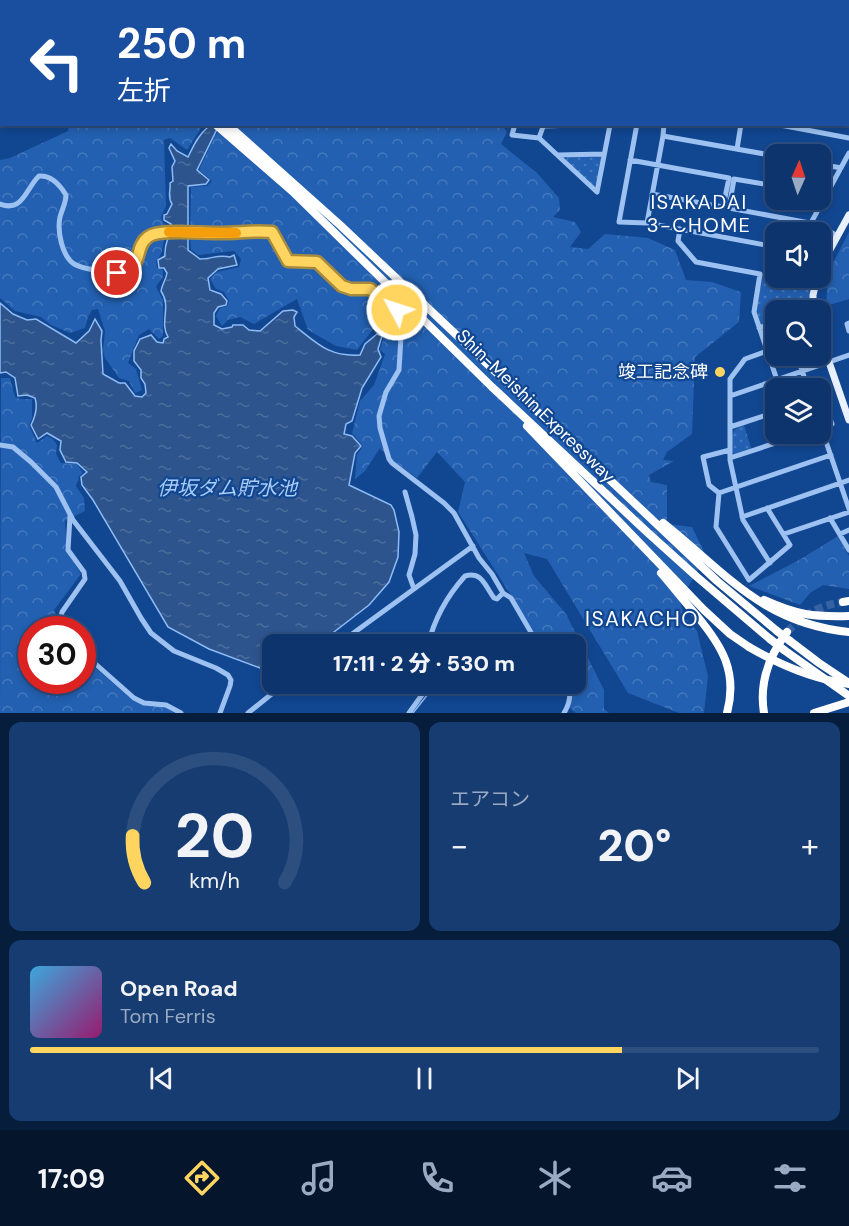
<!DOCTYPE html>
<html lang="ja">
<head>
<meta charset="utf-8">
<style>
	:root { --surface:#0d346d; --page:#163c72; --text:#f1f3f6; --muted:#9aaac2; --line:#2d4f80; --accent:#ffd55f }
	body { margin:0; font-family:"DM Sans","Noto Sans JP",sans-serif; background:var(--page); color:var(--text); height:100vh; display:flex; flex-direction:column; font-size:22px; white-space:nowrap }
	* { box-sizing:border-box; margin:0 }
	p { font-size:20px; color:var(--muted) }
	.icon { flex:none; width:33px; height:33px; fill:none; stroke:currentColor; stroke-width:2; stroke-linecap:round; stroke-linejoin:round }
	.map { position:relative; height:713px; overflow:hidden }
	.sheet { display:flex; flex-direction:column; gap:9px; padding:9px; background:#071d3c; flex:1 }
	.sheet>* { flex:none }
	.banner { position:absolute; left:0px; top:0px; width:849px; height:126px; box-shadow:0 3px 9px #0003,0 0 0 2px var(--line); background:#1a4fa0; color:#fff; overflow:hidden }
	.needle { width:39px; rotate:3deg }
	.tools { position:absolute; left:765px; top:144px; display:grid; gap:12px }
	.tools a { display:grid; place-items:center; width:66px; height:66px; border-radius:12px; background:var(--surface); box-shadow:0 3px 9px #0003,0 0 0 2px var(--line); font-size:30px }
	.speed { position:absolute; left:18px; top:616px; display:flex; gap:12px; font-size:30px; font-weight:700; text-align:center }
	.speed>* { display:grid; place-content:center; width:78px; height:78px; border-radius:50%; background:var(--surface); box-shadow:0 3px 9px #0003,0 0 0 2px var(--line); line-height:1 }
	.speed .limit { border:9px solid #d22; background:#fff; color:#111 }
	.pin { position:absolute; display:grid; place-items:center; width:51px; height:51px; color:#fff; margin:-26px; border:3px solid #fff; border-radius:50%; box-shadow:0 2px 6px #0007 }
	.me { position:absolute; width:66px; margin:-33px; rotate:310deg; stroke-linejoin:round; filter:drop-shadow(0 0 4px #0008) }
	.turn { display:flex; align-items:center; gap:21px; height:126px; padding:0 18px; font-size:27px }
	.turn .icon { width:78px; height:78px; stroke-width:2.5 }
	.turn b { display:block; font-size:42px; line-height:51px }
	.big { font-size:45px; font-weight:800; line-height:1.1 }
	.sheet .tile { flex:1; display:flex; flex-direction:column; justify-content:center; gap:9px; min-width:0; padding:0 21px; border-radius:12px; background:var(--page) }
	.sheet .dial { align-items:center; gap:0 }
	.dial svg { height:156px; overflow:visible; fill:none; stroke:var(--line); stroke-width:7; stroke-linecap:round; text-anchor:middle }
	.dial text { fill:var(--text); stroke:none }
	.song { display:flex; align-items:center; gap:18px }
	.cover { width:72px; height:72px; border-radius:9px; background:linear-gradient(135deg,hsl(200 70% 55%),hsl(320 70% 35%)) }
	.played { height:6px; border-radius:3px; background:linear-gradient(90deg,var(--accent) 75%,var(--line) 75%) }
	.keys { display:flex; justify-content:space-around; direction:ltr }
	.heat { display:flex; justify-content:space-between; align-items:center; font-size:33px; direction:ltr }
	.sheet .tiles { flex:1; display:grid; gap:9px; grid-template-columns:1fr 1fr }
	.tile:last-child { grid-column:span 2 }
	.trip { position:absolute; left:262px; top:634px; width:324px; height:60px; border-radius:12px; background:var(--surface); box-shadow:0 3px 9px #0003,0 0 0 2px var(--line); font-weight:800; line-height:60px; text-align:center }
	.menu { display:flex; height:96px; justify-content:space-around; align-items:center; background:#05152c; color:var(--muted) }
	.menu .icon { width:42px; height:42px }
	.menu .on { color:var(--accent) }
	.menu b { font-size:27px; color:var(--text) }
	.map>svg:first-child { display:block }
</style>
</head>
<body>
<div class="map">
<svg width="849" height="713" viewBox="0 0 849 713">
	<defs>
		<pattern id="forest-crowns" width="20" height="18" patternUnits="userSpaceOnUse" patternTransform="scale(1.5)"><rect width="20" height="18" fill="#2360b1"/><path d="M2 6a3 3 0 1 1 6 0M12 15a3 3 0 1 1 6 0" fill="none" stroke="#4478bd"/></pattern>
		<pattern id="park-dots" width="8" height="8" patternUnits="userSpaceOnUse" patternTransform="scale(1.5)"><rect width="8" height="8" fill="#2360b1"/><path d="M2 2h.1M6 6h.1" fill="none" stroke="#4478bd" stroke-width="1.8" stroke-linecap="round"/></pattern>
		<pattern id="water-ripples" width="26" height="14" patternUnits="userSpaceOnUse" patternTransform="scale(1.5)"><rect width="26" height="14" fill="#2d548c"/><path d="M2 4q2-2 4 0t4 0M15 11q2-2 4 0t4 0" fill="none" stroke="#4c6e9d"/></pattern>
	</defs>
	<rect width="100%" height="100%" fill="#114691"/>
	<path fill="url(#forest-crowns)" d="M 0,0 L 488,0 L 484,2 L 2,2 L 1,92 L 0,91 Z
		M 69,125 L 203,125 L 187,150 L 170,138 L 164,140 L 166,206 L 161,217 L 163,223 L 168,226 C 168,233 165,235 164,241 C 161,251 164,252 156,261 L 157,268 L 163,270 L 163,277 L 157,285 L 156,287 L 163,300 L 163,336 L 159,339 L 149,329 L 139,335 L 128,363 L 136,369 L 142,390 L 135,393 L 129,381 L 119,378 L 105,358 L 103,351 L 105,331 L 98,309 L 92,310 L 88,317 L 85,328 L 70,333 L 51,325 L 41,317 L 15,311 L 0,298 L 0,160 L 10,158 L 68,131 Z
		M 225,125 L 502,125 L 507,132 L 501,144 L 537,173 L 559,198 L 560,210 L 553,217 L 575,222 L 581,232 L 570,247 L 588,249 L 605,234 L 648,238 L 675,250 L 686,280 L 712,282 L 741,292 L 739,322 L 695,357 L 692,434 L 667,452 L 663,460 L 674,461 L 649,475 L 651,482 L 667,485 L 667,524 L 692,527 L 706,556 L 680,601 L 684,616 L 697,631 L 708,676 L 704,713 L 679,713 L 628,693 L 547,559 L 524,553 L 534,576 L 566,614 L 604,690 L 604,709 L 609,713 L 576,713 L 569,707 L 568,684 L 576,684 L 576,645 L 545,645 L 535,633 L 458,512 L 465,482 L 437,452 L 417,478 L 388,457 L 380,448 L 365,471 L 355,479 L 357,455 L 363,446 L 352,433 L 360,401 L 374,385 L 385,354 L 380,350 L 385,333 L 377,324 L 357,350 L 336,346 L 308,330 L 297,299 L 254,324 L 240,317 L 228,320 L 222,326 L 216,316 L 220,308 L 227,306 L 229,301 L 224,292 L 216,289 L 210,279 L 217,272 L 239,267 L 241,259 L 234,251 L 198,255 L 191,249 L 190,237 L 191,187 L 207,186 L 212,181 L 199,170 L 215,135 Z
		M 849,232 L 849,299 L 826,306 L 828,273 Z
		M 1,378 L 10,378 L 15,397 L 21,399 L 32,399 L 32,418 L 29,425 L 37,443 L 47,436 L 53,439 L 57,445 L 56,454 L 61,463 L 77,464 L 83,473 L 79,476 L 76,486 L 84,498 L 85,511 L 65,521 L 67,550 L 69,555 L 81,574 L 54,610 L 62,630 L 32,630 L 32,681 L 82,681 L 83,657 L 129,697 L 166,707 L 175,713 L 0,713 Z
		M 838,536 L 849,556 L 849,589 L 823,585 L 810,593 L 800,605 L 749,586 L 799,560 Z"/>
	<path fill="url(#park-dots)" d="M 600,156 L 602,157 L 597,185 L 594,186 L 566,160 L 567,157 Z
		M 765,261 L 775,263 L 776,278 L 813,278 L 810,289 L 808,308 L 802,310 L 776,310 L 775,320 L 762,325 L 760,324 L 756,311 Z
		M 744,425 L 751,448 L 751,449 L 735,455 L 732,452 C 733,438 728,430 744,425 Z"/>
	<path fill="url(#water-ripples)" stroke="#8fbcf6" stroke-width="1.5" d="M 207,125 L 219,125 L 197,170 L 209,180 L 206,184 L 188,186 L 188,250 L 200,259 C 213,259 217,254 230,257 L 234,255 L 237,265 L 218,269 L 208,278 L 210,290 L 221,294 L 227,301 L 226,305 L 218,307 L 214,313 L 214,325 L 222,329 L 232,327 L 233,325 L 243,325 L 249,330 L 260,331 L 283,311 L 293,310 L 297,312 L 294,317 L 295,326 C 318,344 329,357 360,355 L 365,344 L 377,334 L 382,336 L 378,349 L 381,357 L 362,388 L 352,421 L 346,424 L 344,434 L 352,436 L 361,446 L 355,453 L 349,485 L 391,505 L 394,510 L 399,532 L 398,557 L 389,582 L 369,605 L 317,645 L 273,645 L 273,667 L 260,668 L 209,649 L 168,627 L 93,500 L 82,485 L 81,477 L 87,472 L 77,463 L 66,462 L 60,450 L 61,441 L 47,433 L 38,439 L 31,425 C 35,417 38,407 35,398 L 27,395 L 18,396 L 15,378 L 6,372 L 0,373 L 0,303 L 13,314 L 27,320 L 36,319 L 76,343 L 89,331 L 95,319 L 102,331 L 101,340 L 103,374 L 119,383 L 125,383 L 135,396 L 142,397 L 146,393 L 145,384 L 141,378 L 141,370 L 134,361 L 134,351 L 140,339 L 151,335 L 157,342 L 163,343 L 164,339 L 168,337 C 159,322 172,307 161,291 C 162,284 166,280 167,273 L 164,268 L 159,268 L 158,260 L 165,256 C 164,242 170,238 171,224 L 164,220 L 164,215 L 167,214 L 172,204 C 167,197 171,190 170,183 L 173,181 L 172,167 L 175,161 L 169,148 L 171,144 L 177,151 L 188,157 C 193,147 198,135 207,128 Z"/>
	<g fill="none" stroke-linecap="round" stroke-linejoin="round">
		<path stroke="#8fbcf6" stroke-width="1.5" d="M 413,713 L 436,684"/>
		<path stroke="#3562a2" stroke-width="8" stroke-dasharray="8 4" stroke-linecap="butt" d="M 787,632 C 803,615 820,605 843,602"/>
		<path stroke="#9dc2f2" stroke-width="5" d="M 848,0 L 849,0
			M 16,2 L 17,0
			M 567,2 L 567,0
			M 651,2 L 652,0
			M 755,2 L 755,0
			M 771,2 L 771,0
			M 0,25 L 2,22
			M 848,29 L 849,29
			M 848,59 L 849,59
			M 848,88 L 849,88
			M 848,121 L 849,122
			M 515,124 L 512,135 L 539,138
			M 544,124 L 539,138 L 597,192
			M 637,124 L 619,222 L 647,223 L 776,247
			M 775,124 L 849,138
			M 543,126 L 612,124
			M 663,136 L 776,156
			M 737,149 L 741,124
			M 558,155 L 604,154
			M 630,160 L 729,178 L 723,207 L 652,194
			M 820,164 L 841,168
			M 776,186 L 734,179 L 729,208 L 815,224 L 838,236
			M 597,192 L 610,125
			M 0,204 C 23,213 26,188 39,176 C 52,175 60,185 66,195 C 66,203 62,209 60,217 C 57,231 62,256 74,264 C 81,268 88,269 96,270 C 108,273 121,276 131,268 C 141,260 138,244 148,237 C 161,228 204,234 221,233 C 235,233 248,230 262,231 C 267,231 271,231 275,234 L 288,261 L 317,262 L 342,286 L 351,289 L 368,288 L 373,290 L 397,310 L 402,320 L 399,370 L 386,392 L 379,416 L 380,428 L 389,459 L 392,463 L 444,503 L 454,513 L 479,558 L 492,574 L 503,593 L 511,598 L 532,634 L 541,645
			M 647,223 L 663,136 L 664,124
			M 680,229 L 678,241 L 696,262 L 760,274 L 754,312 L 777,380
			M 806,232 L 849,153
			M 849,323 L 847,324 L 849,331
			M 759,328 L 776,322
			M 767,351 L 745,359 L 730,379 L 730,460 L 743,520 L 770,563
			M 797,356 L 808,388
			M 730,396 L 849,355
			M 820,396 L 822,396 L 832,424 L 820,427
			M 730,427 L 776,412
			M 821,427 L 849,509
			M 0,445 L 13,447 L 31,462 L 56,487 L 73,520 L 120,581 L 141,618 L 151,633 L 174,651 L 216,668 L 228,675 L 231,680 L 230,686 L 220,713
			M 730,458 L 803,434
			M 405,492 L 412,517 L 416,535 L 415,554 L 409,575 L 414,589
			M 719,493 L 716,527 L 749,580 L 790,545 L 767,508
			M 719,493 L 831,455
			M 719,493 L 709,485 L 703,457 L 730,450
			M 742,517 L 849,480
			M 830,518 L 849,550
			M 784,534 L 849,512
			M 840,534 L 849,530
			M 65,630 L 61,618 L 62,612 L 85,579 L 84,572 L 68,550 L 70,516
			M 337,645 L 473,546
			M 428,645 C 434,620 448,595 465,576 C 482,571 485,586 494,598 L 497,599 L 503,593
			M 82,652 L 134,698 L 144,703 L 166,705 L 181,713
			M 248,713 L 284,684
			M 409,713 L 424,692 L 424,684
			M 564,713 C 569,705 571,694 569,684"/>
		<path stroke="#e9f1ff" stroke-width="7" d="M 820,268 L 849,215
			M 813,310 L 813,295 L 817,278
			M 820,336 L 849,420"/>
		<path stroke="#fff" stroke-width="8" d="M 36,0 L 39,2
			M 51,0 L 53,2
			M 215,124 L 292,191 L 492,387 L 647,532 L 697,577 L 770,639
			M 227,124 L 340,225 L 717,581 L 777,631
			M 527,426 L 704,610 L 730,634 L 749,647
			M 663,523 C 726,573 762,623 849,632
			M 661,573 C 673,587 685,602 697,616 C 722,646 738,672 727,713
			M 764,600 C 797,615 813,617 849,616
			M 843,602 L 849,601
			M 790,641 L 819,663 L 849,683
			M 784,650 L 849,696
			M 764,713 C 759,683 769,656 787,632
			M 814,713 L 849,702"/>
		<path stroke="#fff" stroke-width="8" d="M 777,631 L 790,641
			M 770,639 L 784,650
			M 749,647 C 780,665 813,679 849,684"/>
	</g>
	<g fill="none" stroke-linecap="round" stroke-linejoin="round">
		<defs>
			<path id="route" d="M 117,273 C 146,269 132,249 148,237 C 160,228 205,234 221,233 C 238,233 255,230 272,232 L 288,261 L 317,262 L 342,286 L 351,289 L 370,289 L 397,310"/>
		</defs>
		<use href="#route" stroke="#a68a3e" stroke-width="15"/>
		<use href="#route" stroke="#ffd55f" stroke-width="10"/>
		<path stroke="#f59e0b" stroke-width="10" d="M 169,232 L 236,233"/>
	</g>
	<circle fill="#ffd55f" stroke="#114691" stroke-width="2" cx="720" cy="372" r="6"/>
	<g text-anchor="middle" stroke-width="4.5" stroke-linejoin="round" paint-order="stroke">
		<g font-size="18" fill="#fff" stroke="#114691" text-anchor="end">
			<text x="708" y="378">竣工記念碑</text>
		</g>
		<g font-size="18" fill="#fff" stroke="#114691">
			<text transform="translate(536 406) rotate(44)" y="6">Shin-Meishin Expressway</text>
		</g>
		<g font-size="20" letter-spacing="1.5" fill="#fff" stroke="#114691">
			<text x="699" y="209">ISAKADAI<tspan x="699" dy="23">3-CHOME</tspan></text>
		</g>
		<g font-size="20" font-style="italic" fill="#a9ccf9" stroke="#114691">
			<text x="227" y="495">伊坂ダム貯水池</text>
		</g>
		<g font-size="21" letter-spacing="1.5" fill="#fff" stroke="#114691">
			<text x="642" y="626">ISAKACHO</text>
		</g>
	</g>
</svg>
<div class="tools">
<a><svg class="needle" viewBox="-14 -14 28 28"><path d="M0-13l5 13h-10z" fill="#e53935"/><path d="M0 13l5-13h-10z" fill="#9aaac2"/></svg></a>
<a><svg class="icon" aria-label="sound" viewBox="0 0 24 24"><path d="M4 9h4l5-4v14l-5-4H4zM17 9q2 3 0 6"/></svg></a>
<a><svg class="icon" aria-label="search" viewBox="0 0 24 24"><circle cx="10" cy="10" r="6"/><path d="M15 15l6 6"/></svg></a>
<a><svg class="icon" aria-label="layers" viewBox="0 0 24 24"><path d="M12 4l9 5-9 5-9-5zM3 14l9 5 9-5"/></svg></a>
</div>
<div class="speed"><div class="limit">30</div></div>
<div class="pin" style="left:117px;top:273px;background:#d93025"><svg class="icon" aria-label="arrive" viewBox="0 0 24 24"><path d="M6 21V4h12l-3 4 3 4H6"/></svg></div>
<svg class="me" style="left:397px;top:310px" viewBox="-20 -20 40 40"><circle r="17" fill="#ffd55f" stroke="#fff" stroke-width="3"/><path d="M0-11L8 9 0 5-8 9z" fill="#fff"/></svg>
<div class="trip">17:11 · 2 分 · 530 m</div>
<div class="banner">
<div class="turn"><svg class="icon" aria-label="left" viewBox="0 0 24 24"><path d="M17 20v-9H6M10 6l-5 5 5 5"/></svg><div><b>250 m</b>左折</div></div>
</div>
</div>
<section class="sheet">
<div class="tiles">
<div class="tile dial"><svg viewBox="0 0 100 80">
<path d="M14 69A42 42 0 1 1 86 69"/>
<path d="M14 69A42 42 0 0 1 8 45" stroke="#ffd55f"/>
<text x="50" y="56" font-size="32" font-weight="700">20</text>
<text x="50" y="72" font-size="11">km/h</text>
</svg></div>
<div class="tile"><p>エアコン</p>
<div class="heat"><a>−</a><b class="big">20°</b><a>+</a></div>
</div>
<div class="tile">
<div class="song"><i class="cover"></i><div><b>Open Road</b><p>Tom Ferris</p></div></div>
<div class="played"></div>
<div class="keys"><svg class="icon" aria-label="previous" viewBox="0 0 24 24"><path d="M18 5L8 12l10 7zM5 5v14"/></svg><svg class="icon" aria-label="pause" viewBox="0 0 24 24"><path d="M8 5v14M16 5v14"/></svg><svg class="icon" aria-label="next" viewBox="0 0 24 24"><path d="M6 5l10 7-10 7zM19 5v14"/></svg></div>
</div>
</div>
</section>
<nav class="menu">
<b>17:09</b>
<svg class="icon on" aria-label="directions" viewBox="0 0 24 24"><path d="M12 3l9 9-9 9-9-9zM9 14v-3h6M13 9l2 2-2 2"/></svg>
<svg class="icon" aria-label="music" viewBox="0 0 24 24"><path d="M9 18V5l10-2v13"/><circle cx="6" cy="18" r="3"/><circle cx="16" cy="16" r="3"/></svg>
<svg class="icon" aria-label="phone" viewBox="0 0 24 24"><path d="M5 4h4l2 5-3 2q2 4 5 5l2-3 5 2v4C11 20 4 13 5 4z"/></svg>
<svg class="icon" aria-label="climate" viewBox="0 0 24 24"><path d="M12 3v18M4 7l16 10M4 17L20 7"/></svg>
<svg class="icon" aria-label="car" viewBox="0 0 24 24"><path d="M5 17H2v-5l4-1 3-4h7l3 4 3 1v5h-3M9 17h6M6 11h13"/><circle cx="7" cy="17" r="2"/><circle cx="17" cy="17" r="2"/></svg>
<svg class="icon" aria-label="filters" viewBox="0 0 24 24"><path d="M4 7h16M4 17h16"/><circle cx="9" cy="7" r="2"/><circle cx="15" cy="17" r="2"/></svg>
</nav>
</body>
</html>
